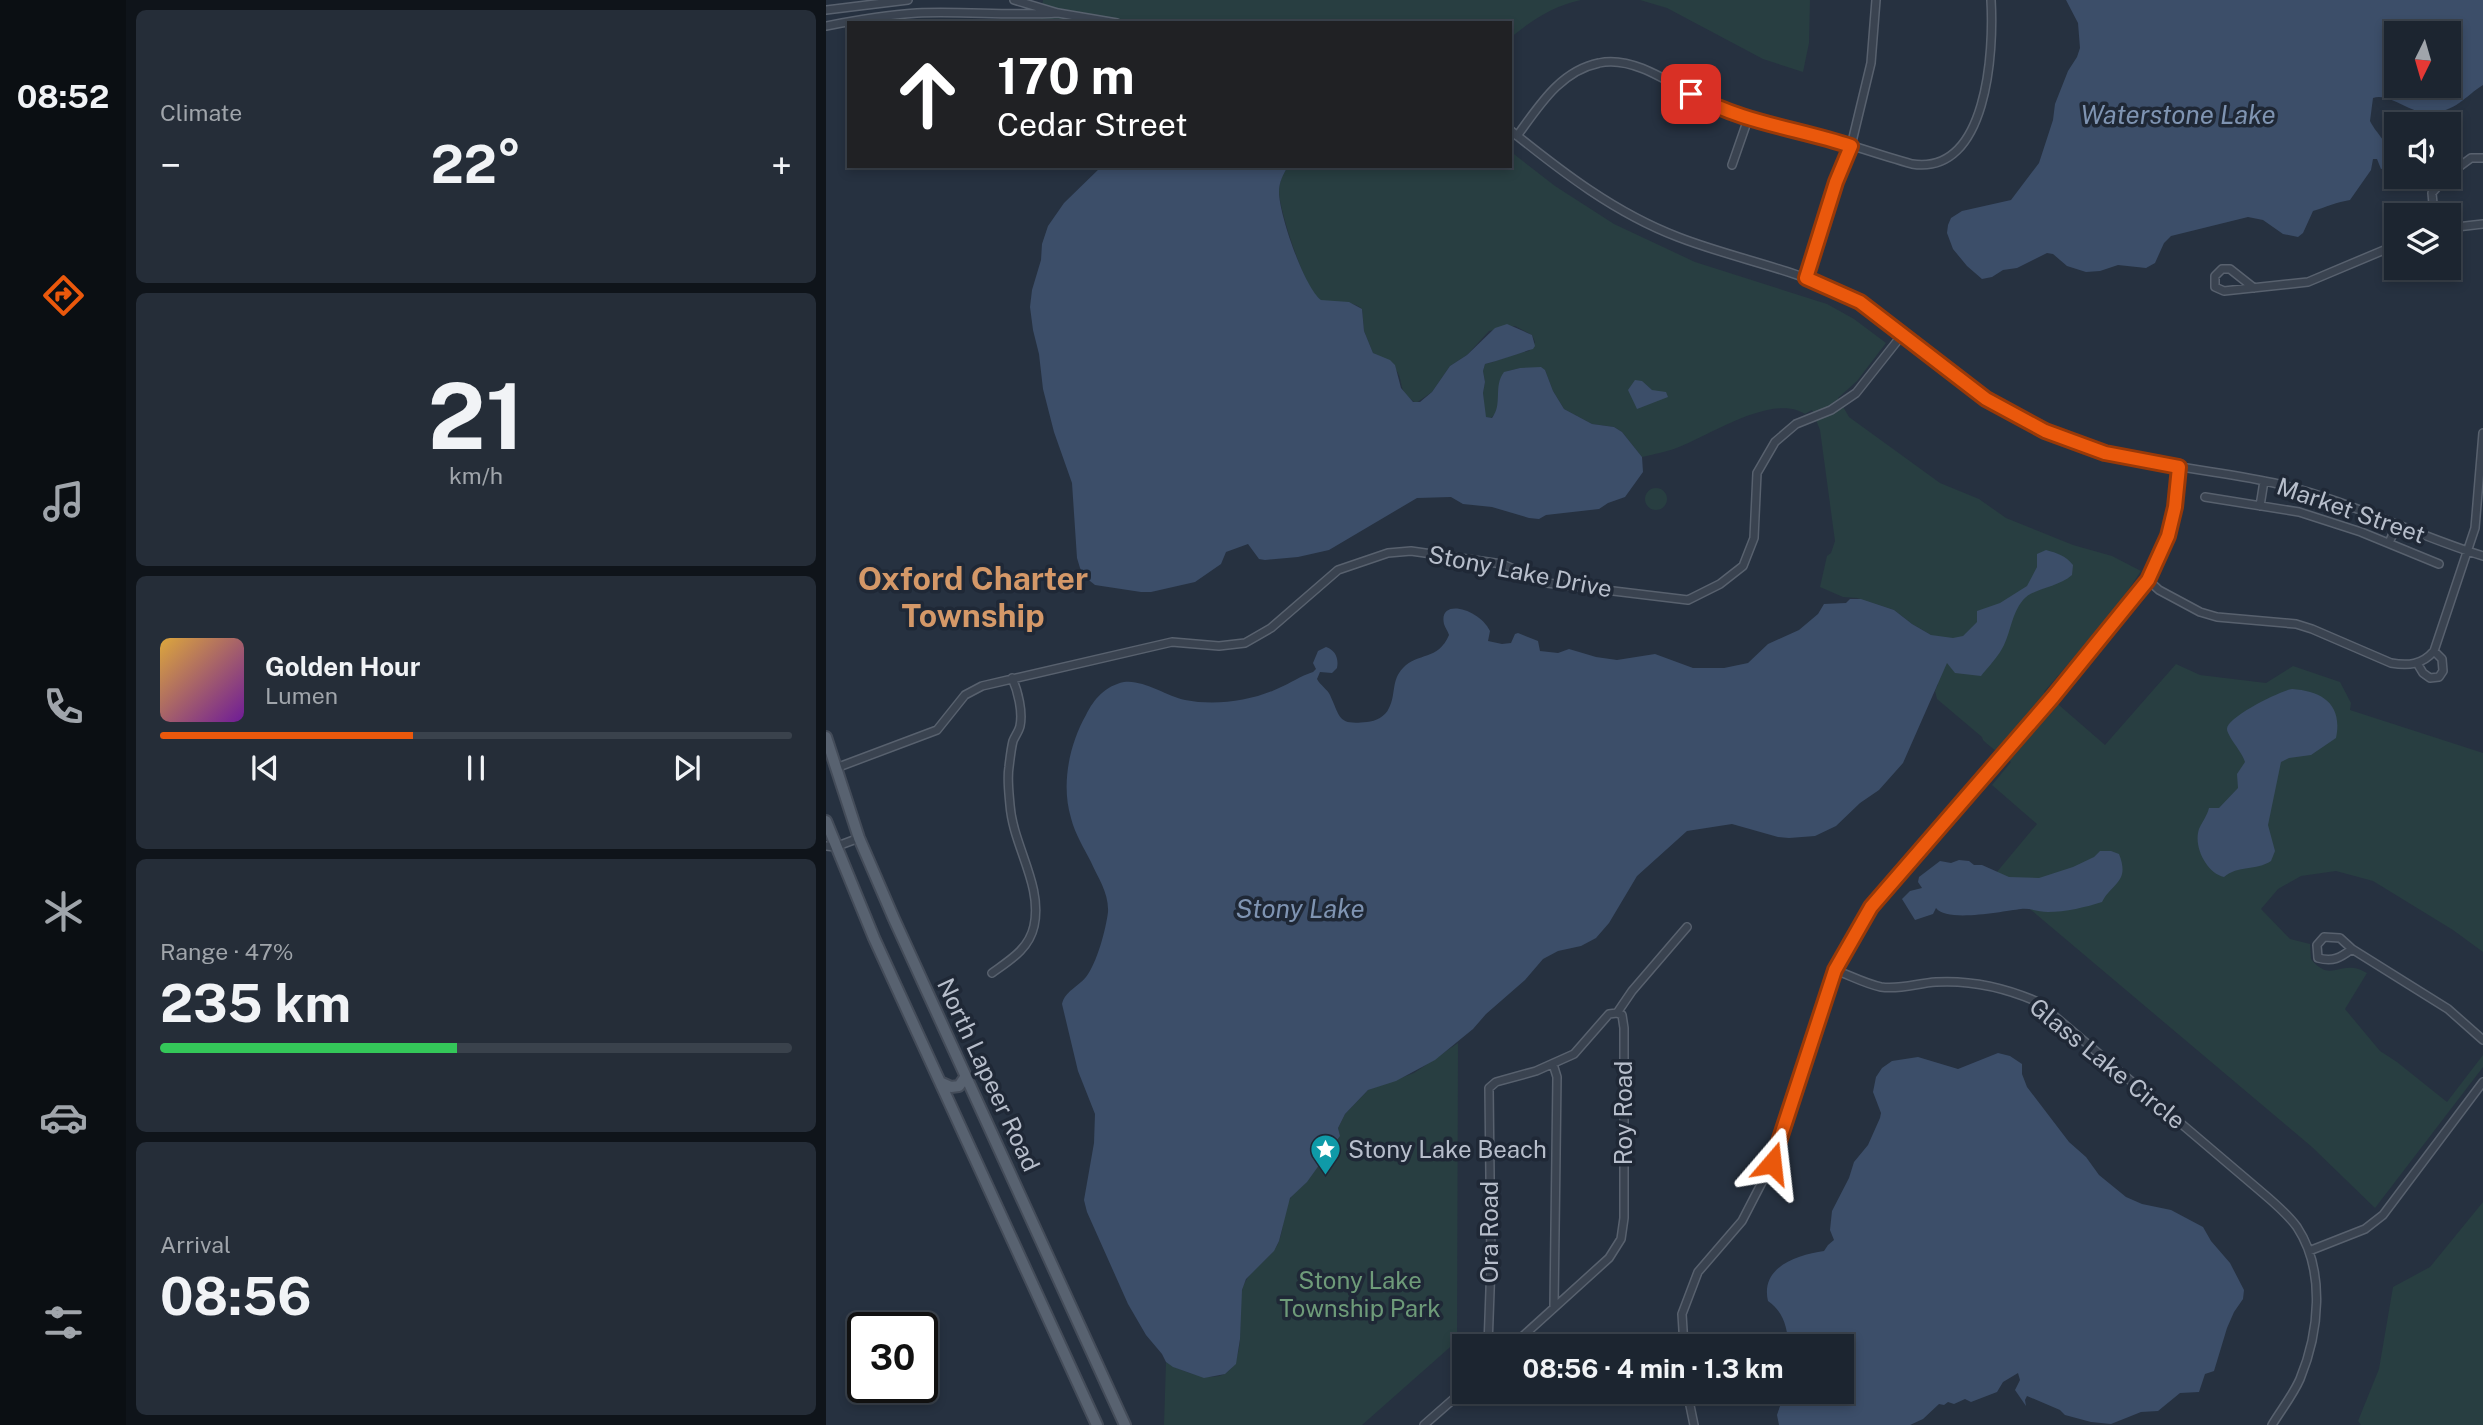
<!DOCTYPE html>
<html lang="en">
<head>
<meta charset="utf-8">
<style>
	:root { --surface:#1c2530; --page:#252d38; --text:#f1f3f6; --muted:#a0a5ab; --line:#3a424c; --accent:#ea580c }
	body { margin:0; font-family:"Public Sans",sans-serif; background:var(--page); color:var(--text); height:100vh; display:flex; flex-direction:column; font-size:26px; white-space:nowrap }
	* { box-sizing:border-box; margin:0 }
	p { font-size:23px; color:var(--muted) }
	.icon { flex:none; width:38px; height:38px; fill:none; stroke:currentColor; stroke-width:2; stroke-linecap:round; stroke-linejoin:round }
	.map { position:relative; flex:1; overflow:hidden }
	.sheet { display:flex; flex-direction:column; gap:10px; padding:10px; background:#0f141a; width:700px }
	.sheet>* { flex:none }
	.banner { position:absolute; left:21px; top:21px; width:665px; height:147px; border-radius:0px; box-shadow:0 4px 10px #0003,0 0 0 2px var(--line); background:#202124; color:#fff; overflow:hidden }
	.needle { width:46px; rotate:185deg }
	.tools { position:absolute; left:1558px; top:21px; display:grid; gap:14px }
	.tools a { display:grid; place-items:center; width:77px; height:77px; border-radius:0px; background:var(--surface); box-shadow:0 4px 10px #0003,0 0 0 2px var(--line); font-size:35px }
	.speed { position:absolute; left:21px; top:1312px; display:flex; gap:14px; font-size:35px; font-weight:700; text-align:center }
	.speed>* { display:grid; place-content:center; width:91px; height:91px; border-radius:50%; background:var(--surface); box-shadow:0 4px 10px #0003,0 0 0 2px var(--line); line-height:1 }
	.speed .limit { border:4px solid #111; border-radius:10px; background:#fff; color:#111 }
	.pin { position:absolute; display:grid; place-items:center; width:60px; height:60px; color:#fff; margin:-30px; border-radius:14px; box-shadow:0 4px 10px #0006 }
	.me { position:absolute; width:77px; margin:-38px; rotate:17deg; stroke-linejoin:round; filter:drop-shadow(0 0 5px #0008) }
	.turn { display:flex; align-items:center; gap:24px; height:147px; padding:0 35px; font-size:32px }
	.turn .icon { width:91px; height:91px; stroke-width:2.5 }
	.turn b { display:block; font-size:49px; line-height:60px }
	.big { font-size:52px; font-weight:700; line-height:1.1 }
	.sheet .card { flex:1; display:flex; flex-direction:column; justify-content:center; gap:10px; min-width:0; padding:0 24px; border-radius:10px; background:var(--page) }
	.sheet .dial { align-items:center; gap:0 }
	.dial b { font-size:91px; line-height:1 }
	.song { display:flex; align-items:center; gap:21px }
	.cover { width:84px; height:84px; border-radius:10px; background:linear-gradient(135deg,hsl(40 70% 55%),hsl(280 70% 35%)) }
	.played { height:7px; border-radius:4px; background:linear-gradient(90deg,var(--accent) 40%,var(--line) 40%) }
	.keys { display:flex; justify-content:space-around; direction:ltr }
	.heat { display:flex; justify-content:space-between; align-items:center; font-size:38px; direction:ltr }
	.charge { height:10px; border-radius:5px; background:linear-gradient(90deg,#34c759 47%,var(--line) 0) }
	.trip { position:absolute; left:626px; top:1334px; width:402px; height:70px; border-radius:0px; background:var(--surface); box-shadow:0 4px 10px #0003,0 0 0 2px var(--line); font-weight:700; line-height:70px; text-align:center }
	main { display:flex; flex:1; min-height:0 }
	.tab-bar { display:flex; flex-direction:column; width:126px; justify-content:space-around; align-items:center; background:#0b0f13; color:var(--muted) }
	.tab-bar .icon { width:49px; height:49px }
	.tab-bar .active { color:var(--accent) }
	.tab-bar b { font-size:32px; color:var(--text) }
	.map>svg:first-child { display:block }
</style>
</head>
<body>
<main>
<nav class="tab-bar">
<b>08:52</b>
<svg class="icon active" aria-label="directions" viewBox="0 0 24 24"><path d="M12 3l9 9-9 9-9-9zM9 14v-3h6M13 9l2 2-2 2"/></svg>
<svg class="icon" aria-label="music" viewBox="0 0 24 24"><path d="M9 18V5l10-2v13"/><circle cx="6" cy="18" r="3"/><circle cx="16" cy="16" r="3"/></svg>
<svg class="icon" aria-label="phone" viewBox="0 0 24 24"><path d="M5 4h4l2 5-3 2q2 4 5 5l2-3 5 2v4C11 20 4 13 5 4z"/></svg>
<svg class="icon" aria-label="climate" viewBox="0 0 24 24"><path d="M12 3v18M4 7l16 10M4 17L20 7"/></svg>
<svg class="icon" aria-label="car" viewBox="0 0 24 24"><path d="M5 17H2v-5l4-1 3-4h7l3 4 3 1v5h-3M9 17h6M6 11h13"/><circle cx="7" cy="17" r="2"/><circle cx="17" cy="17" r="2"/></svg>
<svg class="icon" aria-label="filters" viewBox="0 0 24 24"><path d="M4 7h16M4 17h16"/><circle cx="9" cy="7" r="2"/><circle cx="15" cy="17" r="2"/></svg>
</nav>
<section class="sheet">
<div class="card"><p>Climate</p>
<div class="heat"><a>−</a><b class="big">22°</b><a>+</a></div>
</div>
<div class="card dial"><b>21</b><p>km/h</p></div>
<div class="card">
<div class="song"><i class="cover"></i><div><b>Golden Hour</b><p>Lumen</p></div></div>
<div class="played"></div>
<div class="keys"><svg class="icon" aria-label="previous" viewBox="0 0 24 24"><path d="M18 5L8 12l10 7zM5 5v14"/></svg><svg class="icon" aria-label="pause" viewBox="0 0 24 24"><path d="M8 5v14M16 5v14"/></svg><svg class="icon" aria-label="next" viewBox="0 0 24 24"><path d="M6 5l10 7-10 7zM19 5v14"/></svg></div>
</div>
<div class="card"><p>Range · 47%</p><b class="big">235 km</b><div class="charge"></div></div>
<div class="card"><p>Arrival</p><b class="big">08:56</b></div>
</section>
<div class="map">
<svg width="1657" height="1425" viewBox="0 0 1657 1425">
	<rect width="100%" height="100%" fill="#263140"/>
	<path fill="#283e41" d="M 217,0 L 755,0 C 727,6 706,20 684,38 L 684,23 L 214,23 Z
		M 814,0 L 984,0 L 983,43 L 977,72 L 937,59 L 841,8 Z
		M 684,151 L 729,186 L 788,224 L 869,262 L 1001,304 L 1028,319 L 1060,343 L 1031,381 L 1012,398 L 1023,417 L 1114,483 L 1153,499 L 1180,518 L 1247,545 L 1286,556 L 1315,571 L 1291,607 L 1218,692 L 1279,745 L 1350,664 L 1374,675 L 1440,683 L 1467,666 L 1514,682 L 1525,703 L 1524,710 L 1657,753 L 1657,952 L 1627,930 L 1547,881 L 1510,871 L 1475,876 L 1452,889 L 1435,909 L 1464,939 L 1484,944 L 1485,959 C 1506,985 1514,957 1541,973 L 1519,1009 L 1554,1051 L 1571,1062 L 1621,1102 L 1657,1055 L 1657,1067 L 1549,1208 L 1486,1147 L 1192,899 L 1170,873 L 1211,824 L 1166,785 L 1185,762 C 1175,754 1166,749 1157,740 L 1156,737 L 1111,699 L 1109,691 L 1112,684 L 1105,635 L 1086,624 L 1068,610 L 1031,598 L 1017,597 L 994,587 L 1001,556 L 1005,553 L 1009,541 L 994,430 L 986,410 L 979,414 C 947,393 884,435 853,447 C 841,452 828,454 816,457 L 796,432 L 788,427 L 766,424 L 738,409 L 727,391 L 719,370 L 694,368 L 682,371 L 669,414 L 665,418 L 659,417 L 657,393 L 659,382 L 657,371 L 659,364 C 674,361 687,354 703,351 L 709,342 L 706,335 L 689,326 L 663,331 L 641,355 L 624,366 L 606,392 L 590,403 C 570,390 579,383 570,370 C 564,360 556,358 547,353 L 538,331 L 536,309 C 521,296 502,308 490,297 C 478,284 453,210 453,191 C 453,182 457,174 462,166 L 684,166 Z
		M819 499a11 11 0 1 1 22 0a11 11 0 1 1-22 0Z
		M 632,1043 L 631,1341 L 536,1425 L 338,1425 L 340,1362 C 353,1371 386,1383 400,1373 C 423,1357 409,1311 417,1287 C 424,1267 446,1260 453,1241 C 458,1228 457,1212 464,1199 C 468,1191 477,1187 482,1180 C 493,1166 502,1149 514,1136 L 512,1128 L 519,1114 L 542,1090 L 588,1073 Z
		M 1657,1202 L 1657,1425 L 1535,1425 L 1532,1421 L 1553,1369 L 1567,1287 L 1604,1267 Z"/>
	<path fill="#3c4e69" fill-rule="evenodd" d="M 1240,0 L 1657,0 L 1657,85 C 1638,97 1631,111 1604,113 C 1584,114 1563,92 1547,98 L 1544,121 C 1552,137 1569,147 1562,167 L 1555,169 L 1551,159 L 1547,159 L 1545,170 L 1524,200 C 1511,202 1500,207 1487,211 L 1477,233 L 1472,237 L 1457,234 L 1437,220 L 1422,217 L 1345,236 L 1338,243 L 1329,263 L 1320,268 L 1292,265 L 1274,271 L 1260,272 L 1241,266 L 1227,254 L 1221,253 L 1191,268 L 1177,270 L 1166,277 L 1156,279 L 1141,266 L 1127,249 L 1121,233 L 1122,225 L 1125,218 L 1136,211 L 1185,200 L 1213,163 L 1227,120 L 1229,104 L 1242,71 L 1251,57 L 1254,48 L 1252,23 ZM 1622,33 L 1622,86 L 1570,86 L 1570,33 Z
		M 276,166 L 462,166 C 457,175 453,182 453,192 C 453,214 478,287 495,300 L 523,302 L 536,309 L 538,331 L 547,353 L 564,360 L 569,365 L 575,388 L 587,402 L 594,402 L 606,392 L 624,366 L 641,355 L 669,328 L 681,324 L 706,335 L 709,346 L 707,349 C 690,354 675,360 659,364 L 657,371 L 659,382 L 657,393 L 660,417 L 666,418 C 677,404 667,386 678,372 L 694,368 L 715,367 L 719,370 L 727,391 L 738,409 L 766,424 L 788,427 L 796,432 L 816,457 L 817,472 L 799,497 L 782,503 L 773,509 L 720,515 L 713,519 L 703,518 L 666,507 L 637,504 L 625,497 L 591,498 L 503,550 L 472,557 L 439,560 L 433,559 L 422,544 L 400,552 L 395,564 L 369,582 L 325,592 L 315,592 L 269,585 L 259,577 L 254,568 L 251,558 L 246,483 L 228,432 L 217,389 L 213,354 L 207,330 L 204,307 L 206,290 L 215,260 L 216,244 L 222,226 L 238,203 Z
		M 809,380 L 816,381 L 826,390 L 840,392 L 842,397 L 811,409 L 802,390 Z
		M 1220,550 C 1231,553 1240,556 1247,565 L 1246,575 C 1231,588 1207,588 1197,600 C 1186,613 1185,630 1178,645 C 1173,656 1162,667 1155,676 L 1129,673 L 1121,663 L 1077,763 L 1053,790 L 1034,803 L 1010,826 L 989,836 L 963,838 L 952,837 L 906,824 L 861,831 L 811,876 L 783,923 L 770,938 L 755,946 L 732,951 L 717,959 L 699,980 L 660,1014 L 647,1029 L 609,1060 L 570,1081 L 542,1090 L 519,1114 L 512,1128 L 514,1136 L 481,1182 L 464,1198 L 453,1241 L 448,1251 L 420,1279 L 416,1290 L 414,1339 L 410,1364 L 399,1374 L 378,1378 L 347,1367 L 340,1362 L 336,1354 L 320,1335 L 302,1304 L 261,1212 L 258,1200 L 268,1143 L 269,1114 L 252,1071 L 236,1004 C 239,991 252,987 260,977 C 271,963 280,929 282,912 C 283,893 272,878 265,862 C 258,848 249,834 245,818 C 235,785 243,745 260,715 C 268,699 279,686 298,682 C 316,679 341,696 359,700 C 389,706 426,701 453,688 C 465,683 474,676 487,672 L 490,669 L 487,663 L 492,651 L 500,647 C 509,650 513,658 511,668 L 506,673 L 494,672 L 491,679 C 494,685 501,689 504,695 C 515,719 512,725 541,722 C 550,721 559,717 563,708 C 570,695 565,680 577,668 C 592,652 612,661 623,635 C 622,631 619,628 618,624 C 612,597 654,609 664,631 L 662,641 L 676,644 L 685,643 L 689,634 L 692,633 L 712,641 L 714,651 L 732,653 L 743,649 L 770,657 L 791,660 L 829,654 L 867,668 L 898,668 L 922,663 L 942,644 L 973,630 L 992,614 L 998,604 L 1020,603 L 1024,599 L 1035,599 L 1068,610 L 1086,624 L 1105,635 L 1127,638 L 1137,636 L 1151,622 L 1151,611 L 1174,603 L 1201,586 L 1211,567 L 1211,554 Z
		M 1466,689 C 1496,691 1517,704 1510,738 L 1485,755 L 1463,758 L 1455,762 L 1442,825 L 1449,851 L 1445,861 C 1430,871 1412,865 1398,877 C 1381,873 1367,847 1373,829 C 1376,822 1381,816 1383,808 L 1393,808 L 1412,788 L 1411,774 L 1419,762 C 1417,753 1401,736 1401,729 C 1401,717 1454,691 1466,689 Z
		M 1274,851 L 1285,851 L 1293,854 C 1304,882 1287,882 1276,902 C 1261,907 1239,912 1222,912 C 1213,912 1204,908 1195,909 C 1177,911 1121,923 1110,908 L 1107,914 L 1089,920 L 1076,899 L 1084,891 L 1096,888 L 1092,882 L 1093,877 L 1114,861 L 1125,863 L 1133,860 L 1143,861 L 1148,865 L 1156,865 L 1183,877 L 1213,878 L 1247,867 L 1268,857 Z
		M 1172,1053 L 1184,1056 L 1196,1064 L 1196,1074 L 1201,1087 L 1243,1142 L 1260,1157 L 1273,1175 L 1300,1197 L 1316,1204 L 1345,1210 L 1377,1227 L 1385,1241 L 1404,1263 L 1418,1290 L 1417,1299 L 1408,1312 L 1401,1328 L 1388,1371 L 1379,1374 L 1373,1392 L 1354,1393 L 1332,1411 L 1315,1412 L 1285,1424 L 1265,1422 L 1239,1415 L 1234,1410 L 1201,1396 L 1199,1400 L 1200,1406 L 1189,1390 L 1194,1380 L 1192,1373 L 1177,1382 L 1171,1392 L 1145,1402 L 1139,1399 L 1128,1404 L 1122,1402 L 1118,1405 L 1113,1404 L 1097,1419 L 1084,1425 L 953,1425 L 951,1415 L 959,1391 L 1017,1391 L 1017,1346 L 962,1346 C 962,1328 957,1311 942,1301 C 934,1267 971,1255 998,1251 L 1002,1245 L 1008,1240 L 1004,1230 L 1006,1211 L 1023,1178 L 1028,1162 L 1042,1145 L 1054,1118 L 1055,1113 L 1047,1092 L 1050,1077 L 1056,1068 L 1066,1061 L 1092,1057 L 1132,1069 Z"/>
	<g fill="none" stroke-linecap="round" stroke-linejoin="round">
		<defs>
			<path id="street" d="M 188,0 L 232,13 L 291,23
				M 0,10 L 82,0
				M 0,26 C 30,20 60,15 91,13 C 138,11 185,16 232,13
				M 684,130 C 736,172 789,213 852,237 C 906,258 964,268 1016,293 C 1046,307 1069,330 1095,350 C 1134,381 1175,411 1221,432 C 1293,465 1372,466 1448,483 C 1520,499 1586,534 1657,556
				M 691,136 C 713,106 734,71 773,63 C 812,54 857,93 891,108 C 919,121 948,124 978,131 C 1014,141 1050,154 1086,164 C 1162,176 1168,50 1165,0
				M 906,165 L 922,119
				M 1622,175 L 1645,158 L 1657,158
				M 1608,215 L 1606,193 L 1620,177
				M 1622,228 L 1657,224
				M 980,278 L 1010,182 L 1025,146 L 1045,63 L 1050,0
				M 1428,288 L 1404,269 L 1396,269 L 1389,276 L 1389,287 L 1398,291 L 1482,282 L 1570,245
				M 1379,497 L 1473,512 L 1535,532 L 1613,564
				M 1434,506 L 1438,481
				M 1563,543 L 1571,524
				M 1322,580 L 1333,590 L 1374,612 L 1391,617 L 1470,624 L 1486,629 L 1565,663 C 1582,666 1596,665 1608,651 L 1649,528 L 1657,433
				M 1591,663 L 1597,673 L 1604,678 L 1613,677 L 1617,671 L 1616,659 L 1608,651
				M 10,768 L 111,730 L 139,695 L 156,686 L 346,642 L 393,646 L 419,643 L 445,628 L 512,570 L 562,553 L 585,551 L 676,564 L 721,583 L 862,600 L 894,584 L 917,566 L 928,538 L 931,473 L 949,442 L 970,424 L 1005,410 L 1030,393 L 1076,335
				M 0,846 L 9,847 L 33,838
				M 1526,949 C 1514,958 1507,962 1492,958 L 1491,945 L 1498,937 L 1514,938 L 1526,949 L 1622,1009 L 1657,1040
				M 1009,970 L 1045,907 L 1227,697 L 1322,580 L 1342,536 L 1349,507 L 1353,467
				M 166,973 C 184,960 203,949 208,926 C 217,885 187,846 184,805 C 183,793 181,779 183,767 C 184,759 185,749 187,741 C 189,736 193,731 194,726 C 197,712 192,691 186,678
				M 727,1064 L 731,1077 L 728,1307
				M 1483,1251 L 1539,1229 L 1557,1215 L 1657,1082
				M 662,1346 L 665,1263 L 663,1088 L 670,1082 L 710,1071 L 748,1054 L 783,1014 L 791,1013 L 806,991 L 861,927
				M 686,1346 L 783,1258 L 795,1239 L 798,1218 L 798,1028 L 796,1015 L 791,1013
				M 858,1346 L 856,1314 L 872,1272 L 916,1221 L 946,1163 L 1009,970 C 1023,975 1040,984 1055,987 C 1074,990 1092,983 1110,982 C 1145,980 1180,988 1212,1002 L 1432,1189 C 1446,1201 1460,1212 1471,1227 C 1500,1271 1493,1333 1474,1379 C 1467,1395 1455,1410 1446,1425
				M 861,1391 L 868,1425
				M 598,1425 L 639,1389"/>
			<path id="primary" d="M 0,737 L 33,838 L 68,919 L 299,1425
				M 0,821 L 48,938 L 271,1425
				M 116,1083 L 125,1087 L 133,1086 L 140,1076"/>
		</defs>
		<use href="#street" stroke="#58616e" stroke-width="10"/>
		<use href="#primary" stroke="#444c59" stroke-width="14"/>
		<use href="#street" stroke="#3a4350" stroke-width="7"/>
		<use href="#primary" stroke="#586270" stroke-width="10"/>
	</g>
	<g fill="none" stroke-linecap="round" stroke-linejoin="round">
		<defs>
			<path id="route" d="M 865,94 C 917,123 970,128 1025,146 L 1010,182 L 980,278 L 1034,302 L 1160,399 L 1219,431 L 1279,453 L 1353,467 L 1349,507 L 1342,536 L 1322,580 L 1227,697 L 1045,907 L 1009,970 L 946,1163"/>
		</defs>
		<use href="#route" stroke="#983908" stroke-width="18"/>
		<use href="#route" stroke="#ea580c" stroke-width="12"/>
	</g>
	<defs>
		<symbol id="sight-pin" viewBox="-11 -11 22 30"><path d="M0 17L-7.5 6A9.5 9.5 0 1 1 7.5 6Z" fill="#0f9aa8" stroke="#1f2836"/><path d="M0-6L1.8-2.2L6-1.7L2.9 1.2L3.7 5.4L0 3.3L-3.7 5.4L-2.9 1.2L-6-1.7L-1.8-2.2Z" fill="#fff"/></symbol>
	</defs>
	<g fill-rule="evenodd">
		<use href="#sight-pin" x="482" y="1132" width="35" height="47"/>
	</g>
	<g text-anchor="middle" stroke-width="7" stroke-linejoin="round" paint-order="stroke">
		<g font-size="24" fill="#b7becb" stroke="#1f2836">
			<text transform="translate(1525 511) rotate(19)" y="8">Market Street</text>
			<text transform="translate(694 572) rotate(11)" y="8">Stony Lake Drive</text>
			<text transform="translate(1281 1064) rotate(39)" y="8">Glass Lake Circle</text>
			<text transform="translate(162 1075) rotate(65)" y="8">North Lapeer Road</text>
			<text transform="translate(798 1113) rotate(-90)" y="8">Roy Road</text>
			<text transform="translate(664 1232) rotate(-90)" y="8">Ora Road</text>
		</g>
		<g font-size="24" fill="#b7becb" stroke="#1f2836" text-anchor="start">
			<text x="522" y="1158">Stony Lake Beach</text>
		</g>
		<g font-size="24" fill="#6e9b79" stroke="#1f2836">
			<text x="534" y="1289">Stony Lake<tspan x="534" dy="28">Township Park</tspan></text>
		</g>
		<g font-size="26" font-style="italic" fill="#7f94b2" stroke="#1f2836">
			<text x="1352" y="124">Waterstone Lake</text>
			<text x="474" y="918">Stony Lake</text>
		</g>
		<g font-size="32" font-weight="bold" fill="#d49868" stroke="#1f2836">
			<text x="147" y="590">Oxford Charter<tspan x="147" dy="37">Township</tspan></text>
		</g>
	</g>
</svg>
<div class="tools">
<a><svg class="needle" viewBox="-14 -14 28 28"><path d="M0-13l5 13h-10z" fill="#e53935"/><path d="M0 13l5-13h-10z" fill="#a0a5ab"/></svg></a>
<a><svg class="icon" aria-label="sound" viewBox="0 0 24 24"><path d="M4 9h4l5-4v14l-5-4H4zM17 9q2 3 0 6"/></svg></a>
<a><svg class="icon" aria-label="layers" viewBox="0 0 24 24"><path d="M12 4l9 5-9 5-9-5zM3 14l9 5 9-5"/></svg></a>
</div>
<div class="speed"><div class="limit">30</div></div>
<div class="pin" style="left:865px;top:94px;background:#d93025"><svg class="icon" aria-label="arrive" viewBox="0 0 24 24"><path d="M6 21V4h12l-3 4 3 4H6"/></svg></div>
<svg class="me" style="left:946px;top:1163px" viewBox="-20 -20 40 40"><path d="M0-17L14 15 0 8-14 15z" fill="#ea580c" stroke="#fff" stroke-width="4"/></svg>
<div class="trip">08:56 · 4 min · 1.3 km</div>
<div class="banner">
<div class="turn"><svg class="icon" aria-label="ahead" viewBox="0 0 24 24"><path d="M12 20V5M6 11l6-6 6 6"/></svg><div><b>170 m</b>Cedar Street</div></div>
</div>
</div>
</main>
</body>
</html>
